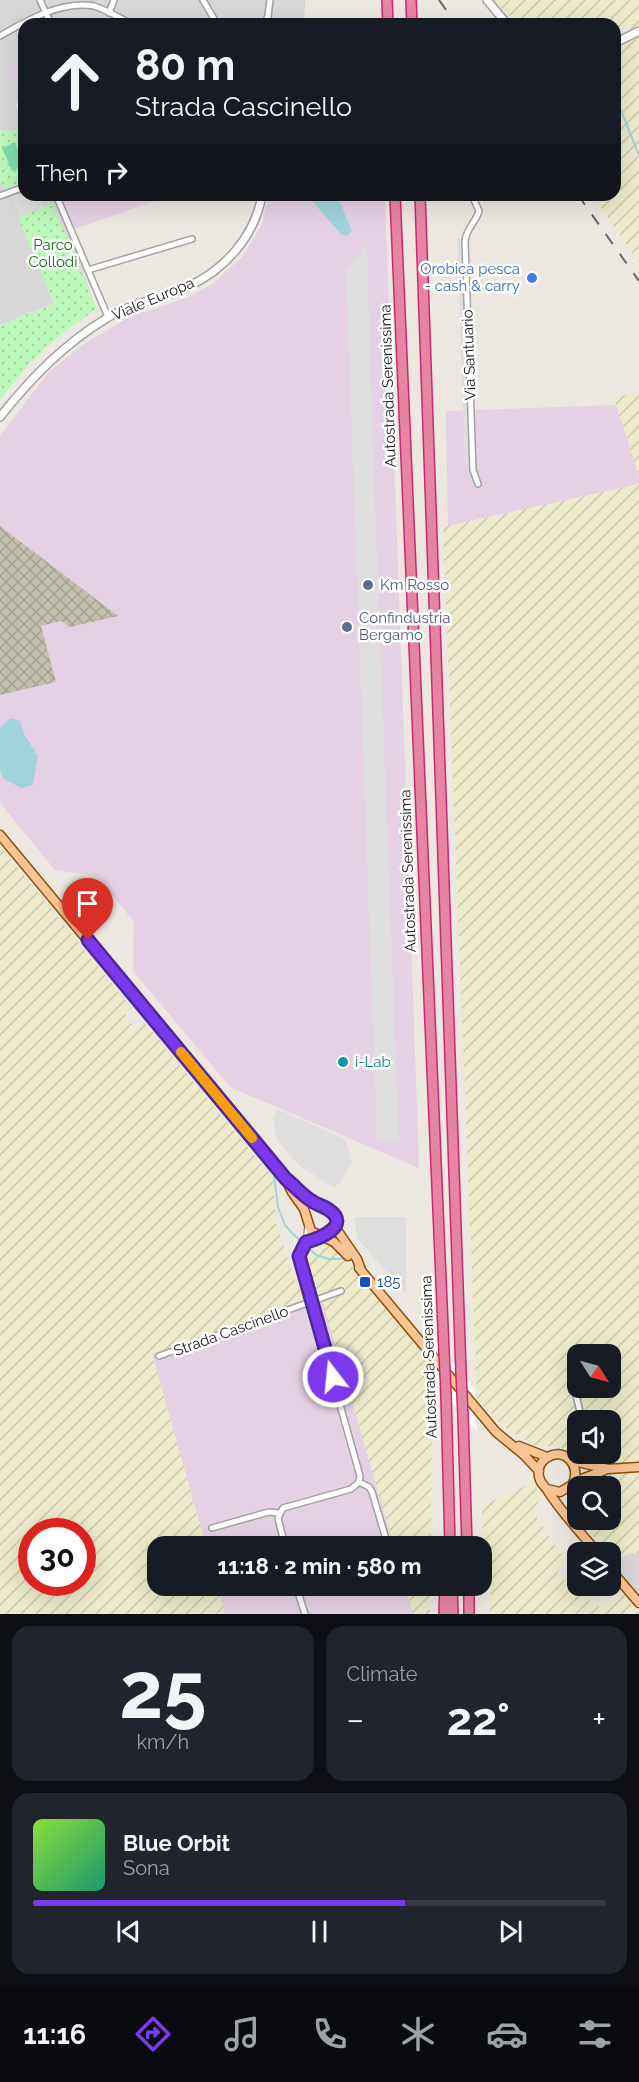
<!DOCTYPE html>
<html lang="en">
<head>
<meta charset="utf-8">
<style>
	:root { --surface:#171b24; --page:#20242c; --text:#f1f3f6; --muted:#9ea1a6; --line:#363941; --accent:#7c3aed }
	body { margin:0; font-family:Raleway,sans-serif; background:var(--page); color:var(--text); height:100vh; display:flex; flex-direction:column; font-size:22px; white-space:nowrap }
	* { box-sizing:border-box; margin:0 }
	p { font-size:20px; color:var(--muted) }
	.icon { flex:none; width:33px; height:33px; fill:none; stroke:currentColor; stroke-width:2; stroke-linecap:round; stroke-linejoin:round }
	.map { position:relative; height:1614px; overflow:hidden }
	.drawer { display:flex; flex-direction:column; gap:12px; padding:12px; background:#0d0f14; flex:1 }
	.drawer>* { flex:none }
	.guide { position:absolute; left:18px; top:18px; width:603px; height:183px; border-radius:18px; box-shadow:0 6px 24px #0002; background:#171b24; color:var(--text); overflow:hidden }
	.needle { width:39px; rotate:126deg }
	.fabs { position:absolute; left:567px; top:1344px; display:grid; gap:12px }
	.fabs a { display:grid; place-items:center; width:54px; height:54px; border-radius:12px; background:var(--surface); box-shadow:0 6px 24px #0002; font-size:30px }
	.speed { position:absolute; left:18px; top:1518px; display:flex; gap:12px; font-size:30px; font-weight:700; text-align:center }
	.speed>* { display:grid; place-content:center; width:78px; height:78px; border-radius:50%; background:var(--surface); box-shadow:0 6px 24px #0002; line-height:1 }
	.speed .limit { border:9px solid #d22; background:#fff; color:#111 }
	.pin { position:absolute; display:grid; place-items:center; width:51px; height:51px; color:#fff; margin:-62px -26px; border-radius:50% 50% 50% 0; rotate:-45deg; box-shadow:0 0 6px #0007 }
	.pin .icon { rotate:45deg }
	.me { position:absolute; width:66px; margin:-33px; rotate:344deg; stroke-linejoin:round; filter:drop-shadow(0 0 4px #0008) }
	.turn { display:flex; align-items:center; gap:21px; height:126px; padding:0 18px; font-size:27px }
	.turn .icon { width:78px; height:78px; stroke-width:2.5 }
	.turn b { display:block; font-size:42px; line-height:51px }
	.then { display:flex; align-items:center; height:57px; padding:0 18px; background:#0003; gap:12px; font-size:22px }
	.big { font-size:45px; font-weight:700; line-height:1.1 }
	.drawer .tile { flex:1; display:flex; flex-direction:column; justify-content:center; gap:9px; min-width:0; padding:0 21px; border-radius:18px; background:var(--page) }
	.drawer .dial { align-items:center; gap:0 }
	.dial b { font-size:78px; line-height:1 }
	.song { display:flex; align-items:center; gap:18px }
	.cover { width:72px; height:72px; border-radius:9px; background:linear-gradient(135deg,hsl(90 70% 55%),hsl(160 70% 35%)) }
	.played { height:6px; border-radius:3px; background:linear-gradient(90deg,var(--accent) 65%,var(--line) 65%) }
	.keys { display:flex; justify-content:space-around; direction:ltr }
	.heat { display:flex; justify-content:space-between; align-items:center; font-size:33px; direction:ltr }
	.drawer .tiles { flex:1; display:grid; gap:12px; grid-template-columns:1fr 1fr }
	.tile:last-child { grid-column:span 2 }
	.trip { position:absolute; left:147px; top:1536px; width:345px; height:60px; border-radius:18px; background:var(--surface); box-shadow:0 6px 24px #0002; font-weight:700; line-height:60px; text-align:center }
	.tabs { display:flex; height:96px; justify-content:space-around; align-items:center; background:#090b0e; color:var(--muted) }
	.tabs .icon { width:42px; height:42px }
	.tabs .active { color:var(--accent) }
	.tabs b { font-size:27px; color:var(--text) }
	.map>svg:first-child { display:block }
</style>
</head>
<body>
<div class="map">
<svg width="639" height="1614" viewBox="0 0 639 1614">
	<defs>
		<pattern id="construction-cross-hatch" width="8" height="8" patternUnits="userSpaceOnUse" patternTransform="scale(1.5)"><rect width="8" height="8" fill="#c0beac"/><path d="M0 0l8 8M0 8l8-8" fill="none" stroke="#a4a393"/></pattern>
		<pattern id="farmland-furrows" width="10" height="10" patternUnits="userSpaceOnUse" patternTransform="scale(1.5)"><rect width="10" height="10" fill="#eceaca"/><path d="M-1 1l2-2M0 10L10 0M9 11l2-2" fill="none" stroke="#cac8ad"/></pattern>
		<pattern id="park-dots" width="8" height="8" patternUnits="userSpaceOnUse" patternTransform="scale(1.5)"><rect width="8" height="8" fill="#bdf8bb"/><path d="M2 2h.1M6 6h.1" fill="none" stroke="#a2d4a0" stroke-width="1.8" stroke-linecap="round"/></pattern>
	</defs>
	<rect width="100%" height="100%" fill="#ece7e0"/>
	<path fill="#d9d7d7" d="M 0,0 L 305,0 L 304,24 L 24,24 L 24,59 L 8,69 L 24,98 L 15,104 L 24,125 L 24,195 L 55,195 L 68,225 L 89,289 L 0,325 Z
		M 630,1553 L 639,1554 L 639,1595 L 611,1562 Z"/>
	<path fill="#e5d1e4" d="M 24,59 L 24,98 L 8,69 Z
		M 55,195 L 172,195 L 78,228 L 68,225 Z
		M 269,195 L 385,195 L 419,1168 L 230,1087 L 133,971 L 134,922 L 97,876 L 55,870 L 0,803 L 0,436 L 48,373 L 84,344 L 131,316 L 184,299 L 213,284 L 243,256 L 262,224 Z
		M 617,405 L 639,476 L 639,484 L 448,526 L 446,411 Z
		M 322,1295 L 394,1546 L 206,1546 L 152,1354 Z
		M 217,1586 L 405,1586 L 414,1614 L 225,1614 Z"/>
	<path fill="url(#construction-cross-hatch)" d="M 0,526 L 118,616 L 70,627 L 61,621 L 41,626 L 56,682 L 0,695 Z"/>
	<path fill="url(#farmland-furrows)" fill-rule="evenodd" d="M 494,0 L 639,0 L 639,262 L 592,195 L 615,195 L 615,52 L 632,41 L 630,24 L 615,29 L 615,24 L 518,24 Z
		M 639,392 L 639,476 L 614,398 Z
		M 639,484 L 639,1554 L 630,1553 L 611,1562 L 610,1552 L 604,1552 L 581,1520 L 610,1520 L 610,1486 L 582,1486 L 594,1475 L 605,1473 L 604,1462 L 584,1461 L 576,1453 L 555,1445 L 545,1447 L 534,1445 L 508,1430 L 477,1400 L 443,527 ZM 578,1354 L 610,1354 L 610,1388 L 578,1388 ZM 578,1420 L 610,1420 L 610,1454 L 578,1454 Z
		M 0,846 L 132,1008 L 125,1013 L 136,1031 L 145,1023 L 273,1177 L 276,1223 L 295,1281 L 311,1277 L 306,1256 L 317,1242 L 335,1246 L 432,1365 L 431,1546 L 394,1546 L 321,1296 L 152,1354 L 206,1546 L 158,1546 L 158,1586 L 217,1586 L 225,1614 L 0,1614 ZM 32,1532 L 82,1532 L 82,1582 L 32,1582 Z
		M 532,1483 L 542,1494 L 533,1512 L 564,1558 L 557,1575 L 600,1608 L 623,1593 L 639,1614 L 489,1614 L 491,1606 L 489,1561 L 483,1544 L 482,1506 Z
		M 405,1586 L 430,1586 L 430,1614 L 414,1614 Z"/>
	<path fill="url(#park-dots)" d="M 0,130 L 23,131 L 24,134 L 24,182 L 4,190 L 0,181 Z
		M 52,203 L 97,309 L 66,330 L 30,363 L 0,400 L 0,325 L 54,304 L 18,218 Z"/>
	<path fill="#7ddcac" d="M 15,142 L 24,166 L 12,171 L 2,148 Z"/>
	<path fill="#dedede" d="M 24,192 L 24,195 L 38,195 L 43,207 L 20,217 L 12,197 Z
		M 457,238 L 462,238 L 471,467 L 465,467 Z
		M 367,244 L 373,452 L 399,1141 L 377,1141 L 346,270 Z
		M 277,1109 L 345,1139 L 352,1163 L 338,1185 L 333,1187 L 300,1166 L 277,1141 L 273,1119 Z
		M 354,1217 L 406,1217 L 406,1294 L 357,1238 Z
		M 313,1324 L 337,1407 L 334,1408 L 310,1325 Z"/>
	<path fill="#a0d4da" d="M 307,195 L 337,195 L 352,231 L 346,236 L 340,233 Z
		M 10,718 L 20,721 L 25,736 L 38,756 L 33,785 L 21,788 L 4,779 L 0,771 L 0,728 Z"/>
	<path fill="#fff" d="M 432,1337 L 475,1389 L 477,1432 L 433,1379 Z"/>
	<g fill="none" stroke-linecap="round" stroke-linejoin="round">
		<path stroke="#a0d4da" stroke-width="2" d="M 615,96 L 639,155
			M 149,1023 L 274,1175 L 278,1207 L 285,1225 L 291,1232 L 316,1255 L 329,1259 L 343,1259"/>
		<defs>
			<path id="minor" d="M 40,0 L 51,24
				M 203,0 L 217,24
				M 109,13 L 114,0
				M 265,24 L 268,16 L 270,0
				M 0,36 C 26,21 62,0 94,6 C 107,10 119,18 132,24
				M 56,195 L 108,317
				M 472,195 L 479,211 C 476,222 466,229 465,241 L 473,470 L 478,484
				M 0,196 L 24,187
				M 88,270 L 192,239
				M 159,1356 L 341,1291
				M 574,1387 L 582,1420
				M 569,1458 L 578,1448
				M 359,1482 L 369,1487 L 372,1492 L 386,1539
				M 212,1528 L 269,1512 L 279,1513
				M 285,1546 L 278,1518 L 283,1508 L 351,1489 L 359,1482 L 360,1476 L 300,1262 L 301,1251 L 306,1242 L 308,1226
				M 296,1586 L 305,1614"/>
			<path id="tertiary" d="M 487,0 L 507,24
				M 615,43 L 639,31
				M 0,417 C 31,378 64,344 107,318 C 132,303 161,299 187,287 C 225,270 255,236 262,195"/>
			<path id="primary" d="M 0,835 L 286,1179 L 312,1201 L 331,1212 L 336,1221 L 335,1227 L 357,1259 L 361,1270
				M 287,1182 L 292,1192 L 304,1209 L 311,1231 L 334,1242 L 348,1256
				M 359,1268 L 496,1432 L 524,1455 L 539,1471
				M 519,1446 L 547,1457
				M 573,1461 L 608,1469 L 639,1467
				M 574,1482 L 605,1470
				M 572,1485 L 575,1490 C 572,1504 572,1513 577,1527
				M 547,1489 L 560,1492 L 572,1485 C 583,1467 564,1444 545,1459 C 539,1464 537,1472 540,1480 C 542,1485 546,1487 548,1491 C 562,1513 580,1532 597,1552
				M 610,1569 L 639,1603"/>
			<path id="motorway" d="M 387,0 L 388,24
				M 411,0 L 412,24
				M 395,195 L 444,1351
				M 420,195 L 461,1372
				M 446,1395 L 450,1546
				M 463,1416 L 467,1546
				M 452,1586 L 453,1614
				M 469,1586 L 469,1614
				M 444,1614 L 445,1586"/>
		</defs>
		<use href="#minor" stroke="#a1a1a1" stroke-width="8"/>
		<use href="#tertiary" stroke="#a1a1a1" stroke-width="10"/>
		<use href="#primary" stroke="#8f5001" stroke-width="11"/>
		<use href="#motorway" stroke="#d22574" stroke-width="12"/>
		<use href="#minor" stroke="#fff" stroke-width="5"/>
		<use href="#tertiary" stroke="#fff" stroke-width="7"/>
		<use href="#primary" stroke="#fac496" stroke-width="8"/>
		<use href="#motorway" stroke="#e486a3" stroke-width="9"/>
		<path stroke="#686868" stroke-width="2" stroke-dasharray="12 12" stroke-linecap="butt" d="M 439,0 L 456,24
			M 578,195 L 639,281"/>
		<defs>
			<path id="motorway-bridge" d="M 444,1351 L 446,1395
				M 461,1372 L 463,1416"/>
		</defs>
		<use href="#motorway-bridge" stroke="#d22574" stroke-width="12" stroke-linecap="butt"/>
		<use href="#motorway-bridge" stroke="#e486a3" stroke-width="9"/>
	</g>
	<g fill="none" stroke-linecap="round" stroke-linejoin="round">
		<defs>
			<path id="route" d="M 88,940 L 286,1179 C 295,1186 303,1196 312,1201 C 317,1205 324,1206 329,1210 C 352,1226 318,1239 306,1242 L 299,1256 L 333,1377"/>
		</defs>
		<use href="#route" stroke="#51269a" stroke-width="15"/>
		<use href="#route" stroke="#7c3aed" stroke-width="10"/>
		<path stroke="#f59e0b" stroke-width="10" d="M 181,1052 L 252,1138"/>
	</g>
	<circle fill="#3f7fe0" stroke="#fff" stroke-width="2" cx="532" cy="278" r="6"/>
	<g fill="#5c6f8a" stroke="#fff" stroke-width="2">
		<circle cx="368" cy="585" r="6"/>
		<circle cx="347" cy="627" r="6"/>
	</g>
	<circle fill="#0f9aa8" stroke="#fff" stroke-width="2" cx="343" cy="1062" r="6"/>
	<rect fill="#1a4fb4" stroke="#fff" stroke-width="2" x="359" y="1276" width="12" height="12" rx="3"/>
	<g text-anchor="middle" stroke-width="5" stroke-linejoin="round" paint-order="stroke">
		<g font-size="15" fill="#0f750c" stroke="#fff">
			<text x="53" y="250">Parco<tspan x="53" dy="17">Collodi</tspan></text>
		</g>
		<g font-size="15" fill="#366cbe" stroke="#fff" text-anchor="end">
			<text x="520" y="274">Orobica pesca<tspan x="520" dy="17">- cash &amp; carry</tspan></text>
		</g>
		<g font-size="15" fill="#1a1a1a" stroke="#fff">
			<text transform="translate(153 299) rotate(-23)" y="5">Viale Europa</text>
			<text transform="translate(469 355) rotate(-92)" y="5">Via Santuario</text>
			<text transform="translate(388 386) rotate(-92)" y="5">Autostrada Serenissima</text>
			<text transform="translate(408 871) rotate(-92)" y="5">Autostrada Serenissima</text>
			<text transform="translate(231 1331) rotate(-20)" y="5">Strada Cascinello</text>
			<text transform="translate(429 1357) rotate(-92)" y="5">Autostrada Serenissima</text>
		</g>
		<g font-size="15" fill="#4e5e75" stroke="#fff" text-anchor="start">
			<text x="380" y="590">Km Rosso</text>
			<text x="359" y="623">Confindustria<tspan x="359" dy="17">Bergamo</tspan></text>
		</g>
		<g font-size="15" fill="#0d838f" stroke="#fff" text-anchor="start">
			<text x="355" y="1067">i-Lab</text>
		</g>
		<g font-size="15" fill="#164399" stroke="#fff" text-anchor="start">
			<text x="377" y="1287">185</text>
		</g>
	</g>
</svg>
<div class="fabs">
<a><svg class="needle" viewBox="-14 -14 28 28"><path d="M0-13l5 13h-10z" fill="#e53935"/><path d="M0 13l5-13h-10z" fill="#9ea1a6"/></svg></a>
<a><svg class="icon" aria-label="sound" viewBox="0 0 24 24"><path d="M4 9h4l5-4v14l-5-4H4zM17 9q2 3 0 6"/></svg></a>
<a><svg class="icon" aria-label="search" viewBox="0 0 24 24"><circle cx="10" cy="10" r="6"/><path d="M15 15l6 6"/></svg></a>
<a><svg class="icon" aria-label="layers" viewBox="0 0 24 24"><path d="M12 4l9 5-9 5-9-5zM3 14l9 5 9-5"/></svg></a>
</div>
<div class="speed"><div class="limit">30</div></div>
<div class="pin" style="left:88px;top:940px;background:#d93025"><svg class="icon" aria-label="arrive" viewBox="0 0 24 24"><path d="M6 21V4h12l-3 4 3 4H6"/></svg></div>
<svg class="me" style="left:333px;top:1377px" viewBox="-20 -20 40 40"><circle r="17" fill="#7c3aed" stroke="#fff" stroke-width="3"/><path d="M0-11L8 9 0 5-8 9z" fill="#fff"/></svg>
<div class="trip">11:18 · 2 min · 580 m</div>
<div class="guide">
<div class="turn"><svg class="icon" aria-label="ahead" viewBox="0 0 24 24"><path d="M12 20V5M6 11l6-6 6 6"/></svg><div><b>80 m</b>Strada Cascinello</div></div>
<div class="then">Then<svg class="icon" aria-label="right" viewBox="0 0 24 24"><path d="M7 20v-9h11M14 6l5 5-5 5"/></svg></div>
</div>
</div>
<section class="drawer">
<div class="tiles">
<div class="tile dial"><b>25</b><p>km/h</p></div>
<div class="tile"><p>Climate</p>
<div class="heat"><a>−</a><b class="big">22°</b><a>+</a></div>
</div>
<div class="tile">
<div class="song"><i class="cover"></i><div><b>Blue Orbit</b><p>Sona</p></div></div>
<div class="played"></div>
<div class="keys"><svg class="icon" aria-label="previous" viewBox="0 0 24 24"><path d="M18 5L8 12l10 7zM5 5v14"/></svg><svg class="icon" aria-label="pause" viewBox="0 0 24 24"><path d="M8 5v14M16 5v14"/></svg><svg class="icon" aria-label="next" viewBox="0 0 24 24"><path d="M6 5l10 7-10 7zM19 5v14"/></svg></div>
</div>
</div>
</section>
<nav class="tabs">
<b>11:16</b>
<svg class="icon active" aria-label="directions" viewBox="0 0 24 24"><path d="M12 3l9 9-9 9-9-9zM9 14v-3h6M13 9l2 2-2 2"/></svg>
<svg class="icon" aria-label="music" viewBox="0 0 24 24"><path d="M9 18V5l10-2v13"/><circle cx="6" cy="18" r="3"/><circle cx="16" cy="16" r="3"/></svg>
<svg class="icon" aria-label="phone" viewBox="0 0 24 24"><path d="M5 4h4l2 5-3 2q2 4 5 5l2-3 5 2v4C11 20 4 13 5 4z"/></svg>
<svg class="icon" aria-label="climate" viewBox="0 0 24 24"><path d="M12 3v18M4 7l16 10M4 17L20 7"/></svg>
<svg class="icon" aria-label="car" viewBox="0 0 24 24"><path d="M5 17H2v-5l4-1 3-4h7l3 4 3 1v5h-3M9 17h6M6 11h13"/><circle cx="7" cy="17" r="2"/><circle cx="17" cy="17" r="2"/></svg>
<svg class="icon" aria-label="filters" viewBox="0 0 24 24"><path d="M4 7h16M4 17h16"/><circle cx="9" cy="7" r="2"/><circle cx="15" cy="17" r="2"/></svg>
</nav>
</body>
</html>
